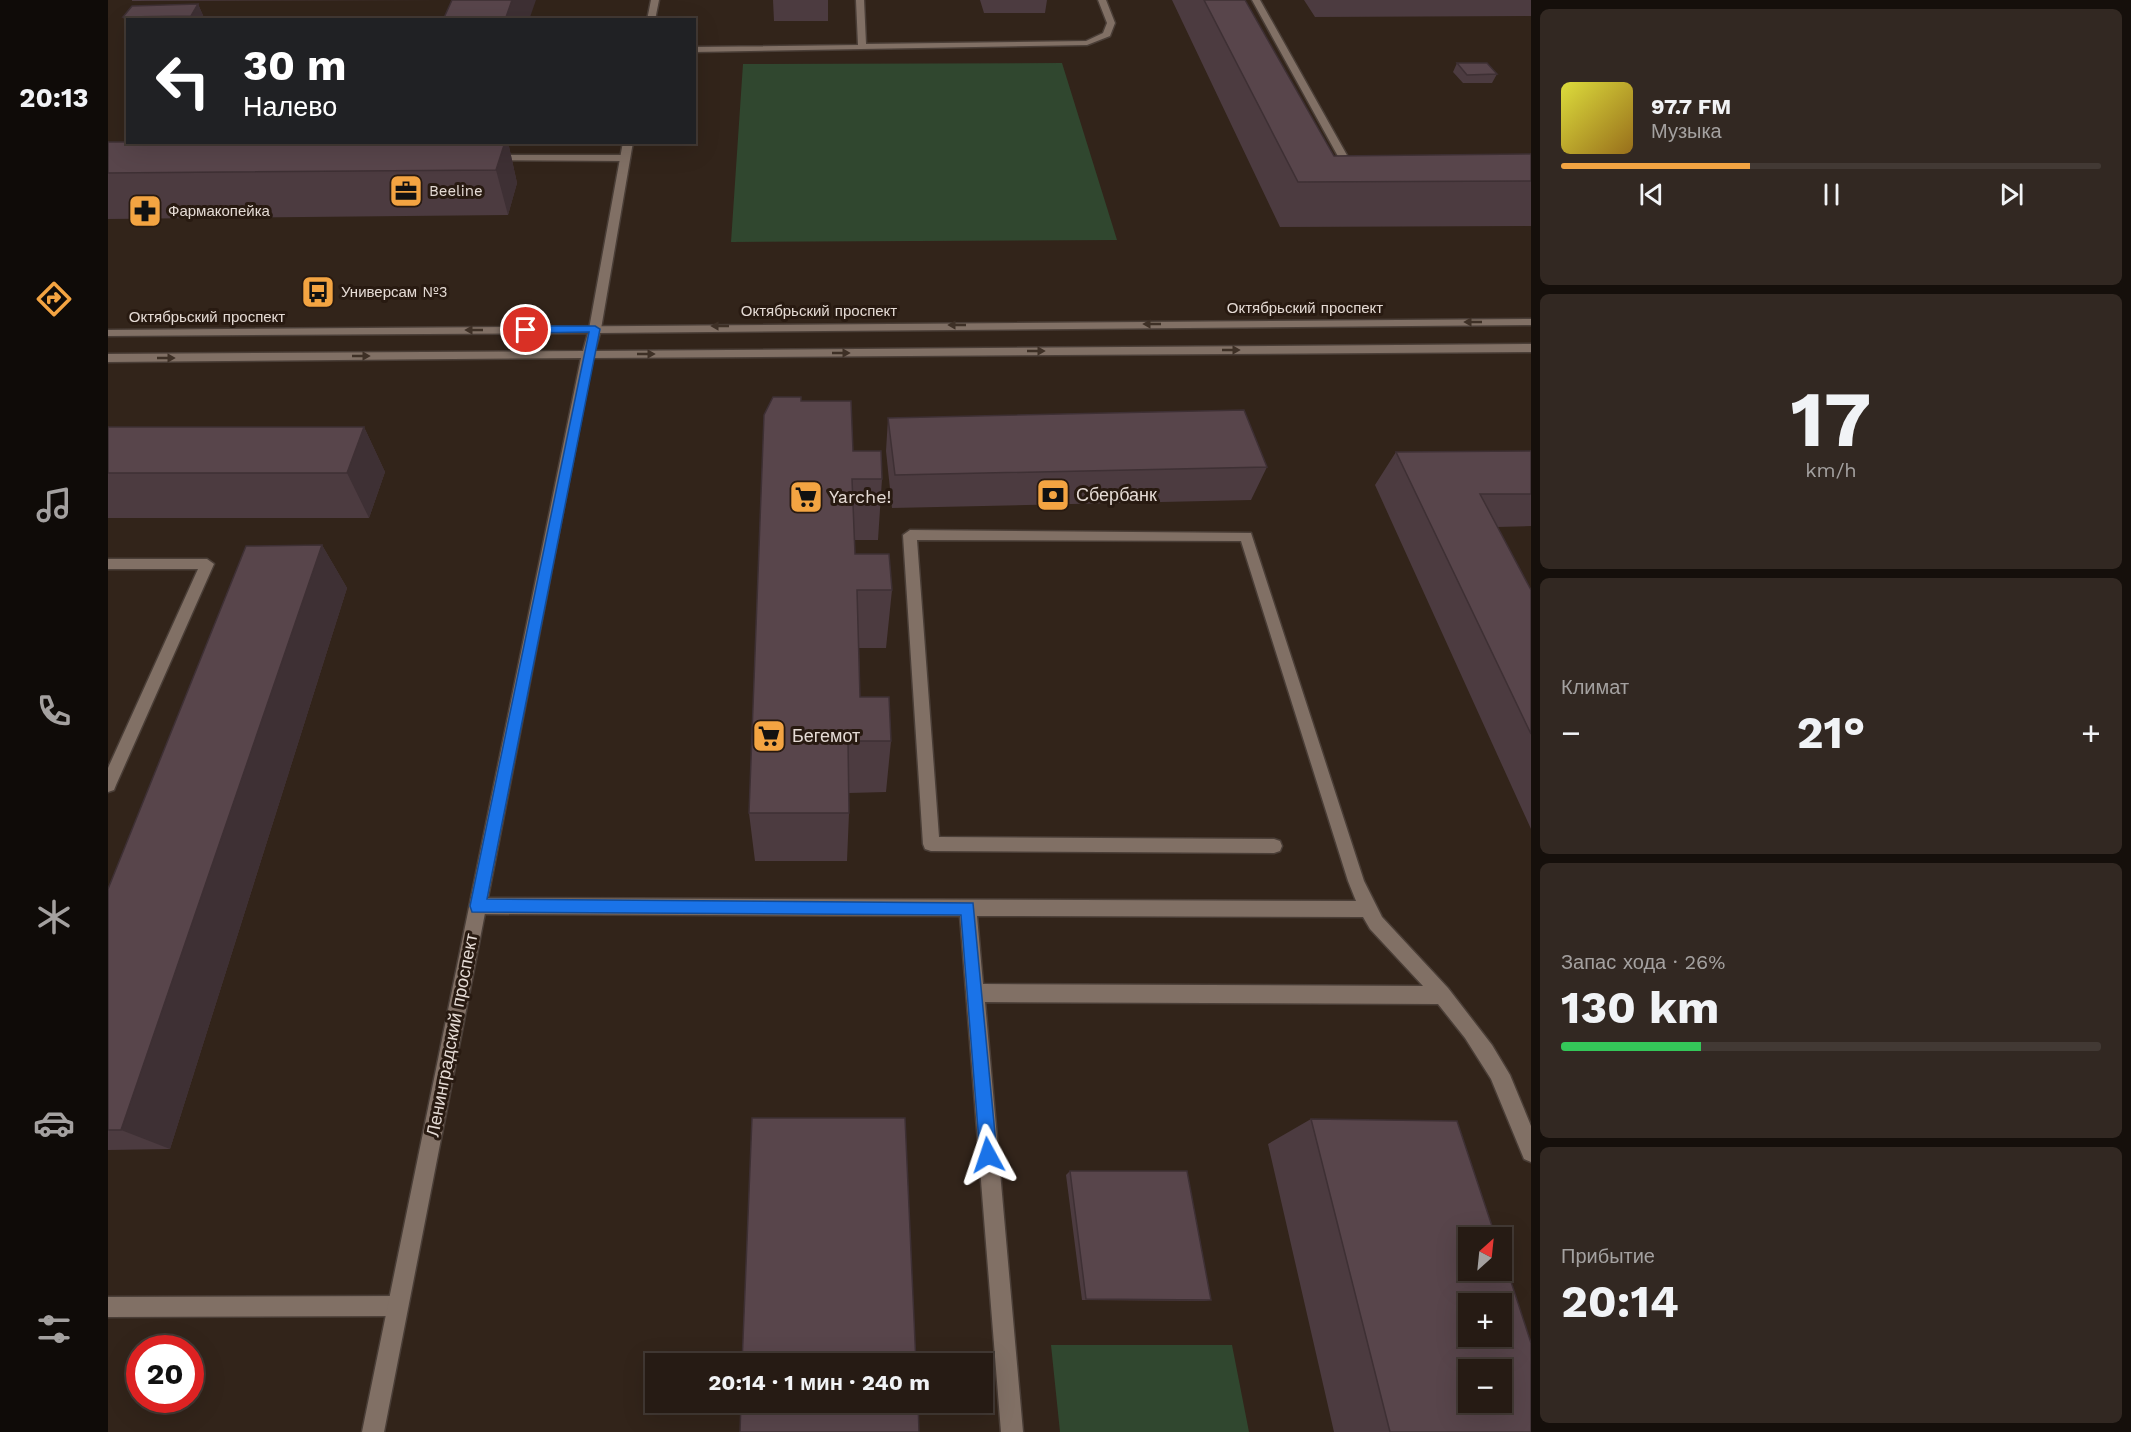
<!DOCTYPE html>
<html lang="ru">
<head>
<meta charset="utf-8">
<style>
	:root { --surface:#261b14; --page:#322822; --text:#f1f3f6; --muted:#a4a1a0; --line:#423934; --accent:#f3a442 }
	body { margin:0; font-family:"Work Sans",sans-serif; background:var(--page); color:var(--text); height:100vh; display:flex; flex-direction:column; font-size:22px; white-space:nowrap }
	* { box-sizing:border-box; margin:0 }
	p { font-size:20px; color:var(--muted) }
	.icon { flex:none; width:33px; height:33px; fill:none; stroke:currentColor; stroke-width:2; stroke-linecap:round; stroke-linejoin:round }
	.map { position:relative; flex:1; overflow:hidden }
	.side { display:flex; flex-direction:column; gap:9px; padding:9px; background:#150f0b; width:600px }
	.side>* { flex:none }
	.top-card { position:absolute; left:18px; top:18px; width:570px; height:126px; border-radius:0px; box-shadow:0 6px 24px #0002,0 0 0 2px var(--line); background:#202124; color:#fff; overflow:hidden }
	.needle { width:39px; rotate:27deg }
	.fabs { position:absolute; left:1350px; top:1227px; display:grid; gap:12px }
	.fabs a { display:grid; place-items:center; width:54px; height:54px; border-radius:0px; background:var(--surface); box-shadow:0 6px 24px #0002,0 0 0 2px var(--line); font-size:30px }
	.speed { position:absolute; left:18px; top:1335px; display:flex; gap:12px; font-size:30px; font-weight:700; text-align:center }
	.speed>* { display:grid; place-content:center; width:78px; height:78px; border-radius:50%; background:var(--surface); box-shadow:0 6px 24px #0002,0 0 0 2px var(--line); line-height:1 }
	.speed .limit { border:9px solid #d22; background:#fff; color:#111 }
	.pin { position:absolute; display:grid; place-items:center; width:51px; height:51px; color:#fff; margin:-26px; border:3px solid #fff; border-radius:50%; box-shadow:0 2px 6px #0007 }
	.me { position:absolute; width:66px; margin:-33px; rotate:355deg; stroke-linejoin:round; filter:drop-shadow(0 0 4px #0008) }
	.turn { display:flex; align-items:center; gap:21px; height:126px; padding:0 18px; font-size:27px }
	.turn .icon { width:78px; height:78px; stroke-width:2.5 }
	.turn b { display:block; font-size:42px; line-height:51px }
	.big { font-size:45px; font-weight:700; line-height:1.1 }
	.side .tile { flex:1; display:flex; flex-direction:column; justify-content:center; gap:9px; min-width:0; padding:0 21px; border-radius:9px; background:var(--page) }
	.side .dial { align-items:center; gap:0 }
	.dial b { font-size:78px; line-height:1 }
	.song { display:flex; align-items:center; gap:18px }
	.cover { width:72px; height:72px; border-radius:9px; background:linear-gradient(135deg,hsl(60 70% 55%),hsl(40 70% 35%)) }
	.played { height:6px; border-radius:3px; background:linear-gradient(90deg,var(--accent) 35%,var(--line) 35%) }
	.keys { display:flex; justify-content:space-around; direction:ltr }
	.heat { display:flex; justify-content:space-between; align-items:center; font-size:33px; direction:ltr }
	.charge { height:9px; border-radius:4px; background:linear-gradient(90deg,#34c759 26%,var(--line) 0) }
	.trip { position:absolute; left:537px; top:1353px; width:348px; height:60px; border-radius:0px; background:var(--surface); box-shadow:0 6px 24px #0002,0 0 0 2px var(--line); font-weight:700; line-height:60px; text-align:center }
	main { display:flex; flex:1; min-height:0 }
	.tab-bar { display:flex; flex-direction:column; width:108px; justify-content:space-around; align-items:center; background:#0f0b08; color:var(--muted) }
	.tab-bar .icon { width:42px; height:42px }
	.tab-bar .selected { color:var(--accent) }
	.tab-bar b { font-size:27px; color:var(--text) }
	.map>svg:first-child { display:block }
</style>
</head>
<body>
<main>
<nav class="tab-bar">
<b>20:13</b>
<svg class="icon selected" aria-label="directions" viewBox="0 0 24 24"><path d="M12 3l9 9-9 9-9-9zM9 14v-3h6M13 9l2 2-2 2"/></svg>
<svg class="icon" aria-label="music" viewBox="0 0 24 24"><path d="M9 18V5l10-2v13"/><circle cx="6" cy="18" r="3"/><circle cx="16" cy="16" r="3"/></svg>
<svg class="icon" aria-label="phone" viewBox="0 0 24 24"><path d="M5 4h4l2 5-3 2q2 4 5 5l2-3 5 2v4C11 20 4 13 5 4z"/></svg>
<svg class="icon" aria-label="climate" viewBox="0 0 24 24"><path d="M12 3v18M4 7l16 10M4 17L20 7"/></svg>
<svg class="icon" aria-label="car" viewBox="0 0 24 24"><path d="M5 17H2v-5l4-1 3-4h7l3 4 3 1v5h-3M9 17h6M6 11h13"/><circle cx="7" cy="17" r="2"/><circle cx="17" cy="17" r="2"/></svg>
<svg class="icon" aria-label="filters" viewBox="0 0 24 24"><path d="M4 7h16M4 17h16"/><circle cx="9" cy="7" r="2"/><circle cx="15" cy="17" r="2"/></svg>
</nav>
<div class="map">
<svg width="1423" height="1432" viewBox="0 0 1423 1432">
	<rect width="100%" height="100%" fill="#32241a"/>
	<path fill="#30472f" d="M 954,63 L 1009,240 L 623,242 L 635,64 Z
		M 943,1345 L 1124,1345 L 1141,1432 L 952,1432 Z"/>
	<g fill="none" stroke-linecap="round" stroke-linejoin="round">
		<defs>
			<path id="service" d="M 748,0 L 756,0 L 758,44 L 978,41 L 995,33 L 999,23 L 990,0 L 998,0 L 1007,23 L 1002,36 L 979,45 L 586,52 L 586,47 L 750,45 Z
				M 1144,0 L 1152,0 L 1245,166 L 1252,169 L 1250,171 L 1242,172 L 1237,169 Z
				M 385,155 L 517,155 L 522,158 L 517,161 L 382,160 L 380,158 Z
				M 802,530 L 1143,533 L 1256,881 L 1274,917 L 1340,988 L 1384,1045 L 1402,1075 L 1423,1126 L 1423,1162 L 1416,1159 L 1383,1079 L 1357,1038 L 1330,1004 L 877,1002 L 915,1432 L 893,1432 L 852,916 L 370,914 L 364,912 L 362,906 L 364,900 L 370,898 L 1248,901 L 1240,881 L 1133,541 L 809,540 L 831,837 L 1166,839 L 1172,841 L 1174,846 L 1172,851 L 1166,853 L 823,851 L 817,849 L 815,844 L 795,535 ZM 869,916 L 1255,917 L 1262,929 L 1315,986 L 875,984 Z
				M 0,559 L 99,559 L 106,564 L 8,785 L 6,790 L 0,792 L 0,768 L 90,569 L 0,569 Z
				M 290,1296 L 297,1299 L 300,1306 L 297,1313 L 290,1316 L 0,1317 L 0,1297 Z"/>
			<path id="tertiary" d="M 543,0 L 551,0 L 547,20 L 539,20 Z
				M 515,142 L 525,142 L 493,329 L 487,332 L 481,329 Z"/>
			<path id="secondary" d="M 1423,319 L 1423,325 L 492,333 L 487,351 L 1423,344 L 1423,352 L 485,358 L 276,1432 L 254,1432 L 473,358 L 0,362 L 0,354 L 475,351 L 480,333 L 0,336 L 0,330 Z"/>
		</defs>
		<use href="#service" stroke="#4a3e37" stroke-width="3"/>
		<use href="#tertiary" stroke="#4a3e37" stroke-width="3"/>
		<use href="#secondary" stroke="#4a3e37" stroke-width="3"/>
		<use href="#service" fill="#817065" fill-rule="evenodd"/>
		<use href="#tertiary" fill="#817065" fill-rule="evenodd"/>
		<use href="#secondary" fill="#817065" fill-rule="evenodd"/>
	</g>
	<path fill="#4c3b40" d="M 24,0 L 338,0 L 24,1 Z
		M 665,0 L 720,0 L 720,21 L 666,21 Z
		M 872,0 L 939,0 L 937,13 L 876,13 Z
		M 1064,0 L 1137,0 L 1226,156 L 1423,154 L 1423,226 L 1172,227 Z
		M 1196,0 L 1423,0 L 1423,16 L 1207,17 Z
		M 90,4 L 97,20 L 20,20 L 20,27 L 15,17 Z
		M 1349,63 L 1389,74 L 1384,83 L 1355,83 L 1345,72 Z
		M 0,142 L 400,142 L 409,183 L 400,215 L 0,219 Z
		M 693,401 L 774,479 L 770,540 L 746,540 L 747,554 L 784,590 L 778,648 L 751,648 L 752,697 L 783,741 L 778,792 L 741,793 L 741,813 L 739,861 L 647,861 L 641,813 Z
		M 780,418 L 1159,467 L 1143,500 L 784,508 L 778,451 Z
		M 0,427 L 256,427 L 277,472 L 261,518 L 0,518 Z
		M 1423,451 L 1423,526 L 1389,527 L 1423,590 L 1423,829 L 1267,485 L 1288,452 Z
		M 214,545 L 239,588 L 62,1149 L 0,1150 L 0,889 Z
		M 1203,1119 L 1423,1432 L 1226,1432 L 1160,1144 Z
		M 962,1171 L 1103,1300 L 1097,1301 L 974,1300 L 958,1175 Z"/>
	<path fill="#3e3034" d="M 404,0 L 428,0 L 421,20 L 397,20 Z
		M 90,4 L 97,20 L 84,20 L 83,16 Z
		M 397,142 L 400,142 L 409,183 L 400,215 L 388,170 Z
		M 256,427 L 277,472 L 261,518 L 239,473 Z
		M 214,545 L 239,588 L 62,1149 L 13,1130 Z"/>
	<path fill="#58454b" stroke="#3e3034" stroke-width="1.5" fill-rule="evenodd" d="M 344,0 L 404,0 L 397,20 L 335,20 Z
		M 1096,0 L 1137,0 L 1226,156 L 1423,154 L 1423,181 L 1190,182 Z
		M 90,4 L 83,16 L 15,17 L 24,6 Z
		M 1349,63 L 1379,63 L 1389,74 L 1359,75 Z
		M 0,142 L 397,142 L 388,170 L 0,173 Z
		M 665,397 L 693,397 L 693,401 L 743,401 L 745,451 L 773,451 L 774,479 L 744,479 L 747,554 L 781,554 L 784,590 L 749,590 L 752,697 L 781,697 L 783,741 L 740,741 L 741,813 L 641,813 L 656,415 Z
		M 1136,410 L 1159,467 L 787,475 L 780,418 Z
		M 0,427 L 256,427 L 239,473 L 0,473 Z
		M 1423,451 L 1423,494 L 1372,494 L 1423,590 L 1423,734 L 1288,452 Z
		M 214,545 L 13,1130 L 0,1130 L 0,889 L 138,546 Z
		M 644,1118 L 797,1118 L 808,1364 L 634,1364 Z
		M 1203,1119 L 1349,1121 L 1388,1238 L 1360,1238 L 1360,1270 L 1394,1270 L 1394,1254 L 1423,1343 L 1423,1432 L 1282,1432 ZM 1360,1304 L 1394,1304 L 1394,1336 L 1360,1336 ZM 1360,1370 L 1394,1370 L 1394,1402 L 1360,1402 Z
		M 962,1171 L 1079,1171 L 1103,1300 L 978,1299 Z
		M 633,1402 L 810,1402 L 811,1432 L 632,1432 Z"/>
	<defs><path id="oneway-solid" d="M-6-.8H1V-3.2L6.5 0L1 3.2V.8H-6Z" transform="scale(1.5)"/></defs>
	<g fill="#3e3026">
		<use href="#oneway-solid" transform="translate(1365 322) rotate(180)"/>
		<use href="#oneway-solid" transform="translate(1044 324) rotate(180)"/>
		<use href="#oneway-solid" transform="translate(849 325) rotate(180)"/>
		<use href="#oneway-solid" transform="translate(612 326) rotate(180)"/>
		<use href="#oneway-solid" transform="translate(366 330) rotate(180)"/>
		<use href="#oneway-solid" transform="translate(1123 350)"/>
		<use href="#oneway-solid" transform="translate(928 351)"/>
		<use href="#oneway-solid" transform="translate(733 353)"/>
		<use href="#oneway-solid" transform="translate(538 354)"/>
		<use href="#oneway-solid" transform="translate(253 356)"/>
		<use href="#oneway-solid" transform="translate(58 358)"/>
	</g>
	<path fill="#1a73e8" stroke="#114b97" stroke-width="1.5" d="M 487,326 L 492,329 L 379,899 L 865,903 L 889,1155 L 887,1161 L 880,1164 L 874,1161 L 872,1155 L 853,915 L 364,912 L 362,906 L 481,332 L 418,333 L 413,330 L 418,326 Z"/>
	<defs>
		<symbol id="office-square" viewBox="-11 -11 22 22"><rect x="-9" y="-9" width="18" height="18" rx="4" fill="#f3a442" stroke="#281a11"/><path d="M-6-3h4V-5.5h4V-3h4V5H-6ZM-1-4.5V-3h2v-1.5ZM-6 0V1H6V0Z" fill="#111"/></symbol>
		<symbol id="pharmacy-square" viewBox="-11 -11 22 22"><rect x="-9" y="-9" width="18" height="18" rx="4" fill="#f3a442" stroke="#281a11"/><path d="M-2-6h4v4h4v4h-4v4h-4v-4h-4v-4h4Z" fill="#111"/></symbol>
		<symbol id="bus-square" viewBox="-11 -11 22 22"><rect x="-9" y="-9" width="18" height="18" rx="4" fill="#f3a442" stroke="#281a11"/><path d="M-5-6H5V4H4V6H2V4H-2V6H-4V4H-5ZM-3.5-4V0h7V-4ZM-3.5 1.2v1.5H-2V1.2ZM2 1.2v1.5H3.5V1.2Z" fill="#111"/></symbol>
		<symbol id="bank-square" viewBox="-11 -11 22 22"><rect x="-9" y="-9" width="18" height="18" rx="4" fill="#f3a442" stroke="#281a11"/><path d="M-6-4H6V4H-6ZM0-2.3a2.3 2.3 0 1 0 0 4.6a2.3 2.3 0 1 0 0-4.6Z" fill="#111"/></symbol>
		<symbol id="supermarket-square" viewBox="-11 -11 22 22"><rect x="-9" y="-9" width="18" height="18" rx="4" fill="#f3a442" stroke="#281a11"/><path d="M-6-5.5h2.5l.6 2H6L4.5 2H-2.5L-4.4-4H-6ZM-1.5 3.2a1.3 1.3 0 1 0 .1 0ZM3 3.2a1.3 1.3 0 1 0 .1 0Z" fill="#111"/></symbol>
	</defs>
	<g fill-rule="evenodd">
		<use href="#office-square" x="279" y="172" width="38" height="38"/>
		<use href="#pharmacy-square" x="18" y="192" width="38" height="38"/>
		<use href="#bus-square" x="191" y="273" width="38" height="38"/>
		<use href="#bank-square" x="926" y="476" width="38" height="38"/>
		<use href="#supermarket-square" x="679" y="478" width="38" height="38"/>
		<use href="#supermarket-square" x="642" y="717" width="38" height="38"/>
	</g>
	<g text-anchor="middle" stroke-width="6" stroke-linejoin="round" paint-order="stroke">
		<g font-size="15" fill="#e5dbd5" stroke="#281a11" text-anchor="start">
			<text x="321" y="196">Beeline</text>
			<text x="60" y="216">Фармакопейка</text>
			<text x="233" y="297">Универсам №3</text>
		</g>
		<g font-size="15" fill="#e5dbd5" stroke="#281a11">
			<text x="1197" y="313">Октябрьский проспект</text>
			<text x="711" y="316">Октябрьский проспект</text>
			<text x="99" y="322">Октябрьский проспект</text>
		</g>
		<g font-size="18" fill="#e5dbd5" stroke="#281a11" text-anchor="start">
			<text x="968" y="501">Сбербанк</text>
			<text x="721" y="503">Yarche!</text>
			<text x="684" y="742">Бегемот</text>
		</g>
		<g font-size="18" fill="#e5dbd5" stroke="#281a11">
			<text transform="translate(344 1035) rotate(-79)" y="6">Ленинградский проспект</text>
		</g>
	</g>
</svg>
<div class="fabs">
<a><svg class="needle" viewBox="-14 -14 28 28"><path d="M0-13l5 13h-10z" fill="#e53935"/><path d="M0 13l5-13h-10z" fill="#a4a1a0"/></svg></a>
<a>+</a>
<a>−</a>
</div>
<div class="speed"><div class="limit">20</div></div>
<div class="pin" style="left:418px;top:330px;background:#d93025"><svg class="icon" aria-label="arrive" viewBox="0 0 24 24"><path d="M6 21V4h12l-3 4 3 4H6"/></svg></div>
<svg class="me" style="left:880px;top:1155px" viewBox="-20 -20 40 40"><path d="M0-17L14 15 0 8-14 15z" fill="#1a73e8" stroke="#fff" stroke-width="4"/></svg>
<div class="trip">20:14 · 1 мин · 240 m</div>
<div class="top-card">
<div class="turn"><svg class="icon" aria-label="left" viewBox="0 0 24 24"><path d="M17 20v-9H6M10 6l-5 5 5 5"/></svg><div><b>30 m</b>Налево</div></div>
</div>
</div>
<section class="side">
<div class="tile">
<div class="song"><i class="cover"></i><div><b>97.7 FM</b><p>Музыка</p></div></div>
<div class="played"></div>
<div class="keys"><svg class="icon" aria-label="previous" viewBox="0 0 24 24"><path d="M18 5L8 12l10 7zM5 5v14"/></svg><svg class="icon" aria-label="pause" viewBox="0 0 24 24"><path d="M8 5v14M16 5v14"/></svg><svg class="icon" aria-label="next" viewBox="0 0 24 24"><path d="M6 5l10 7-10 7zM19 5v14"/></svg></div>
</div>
<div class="tile dial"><b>17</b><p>km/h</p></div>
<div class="tile"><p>Климат</p>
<div class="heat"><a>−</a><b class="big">21°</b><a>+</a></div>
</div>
<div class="tile"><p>Запас хода · 26%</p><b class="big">130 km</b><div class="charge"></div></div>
<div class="tile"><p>Прибытие</p><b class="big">20:14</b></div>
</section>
</main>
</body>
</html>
